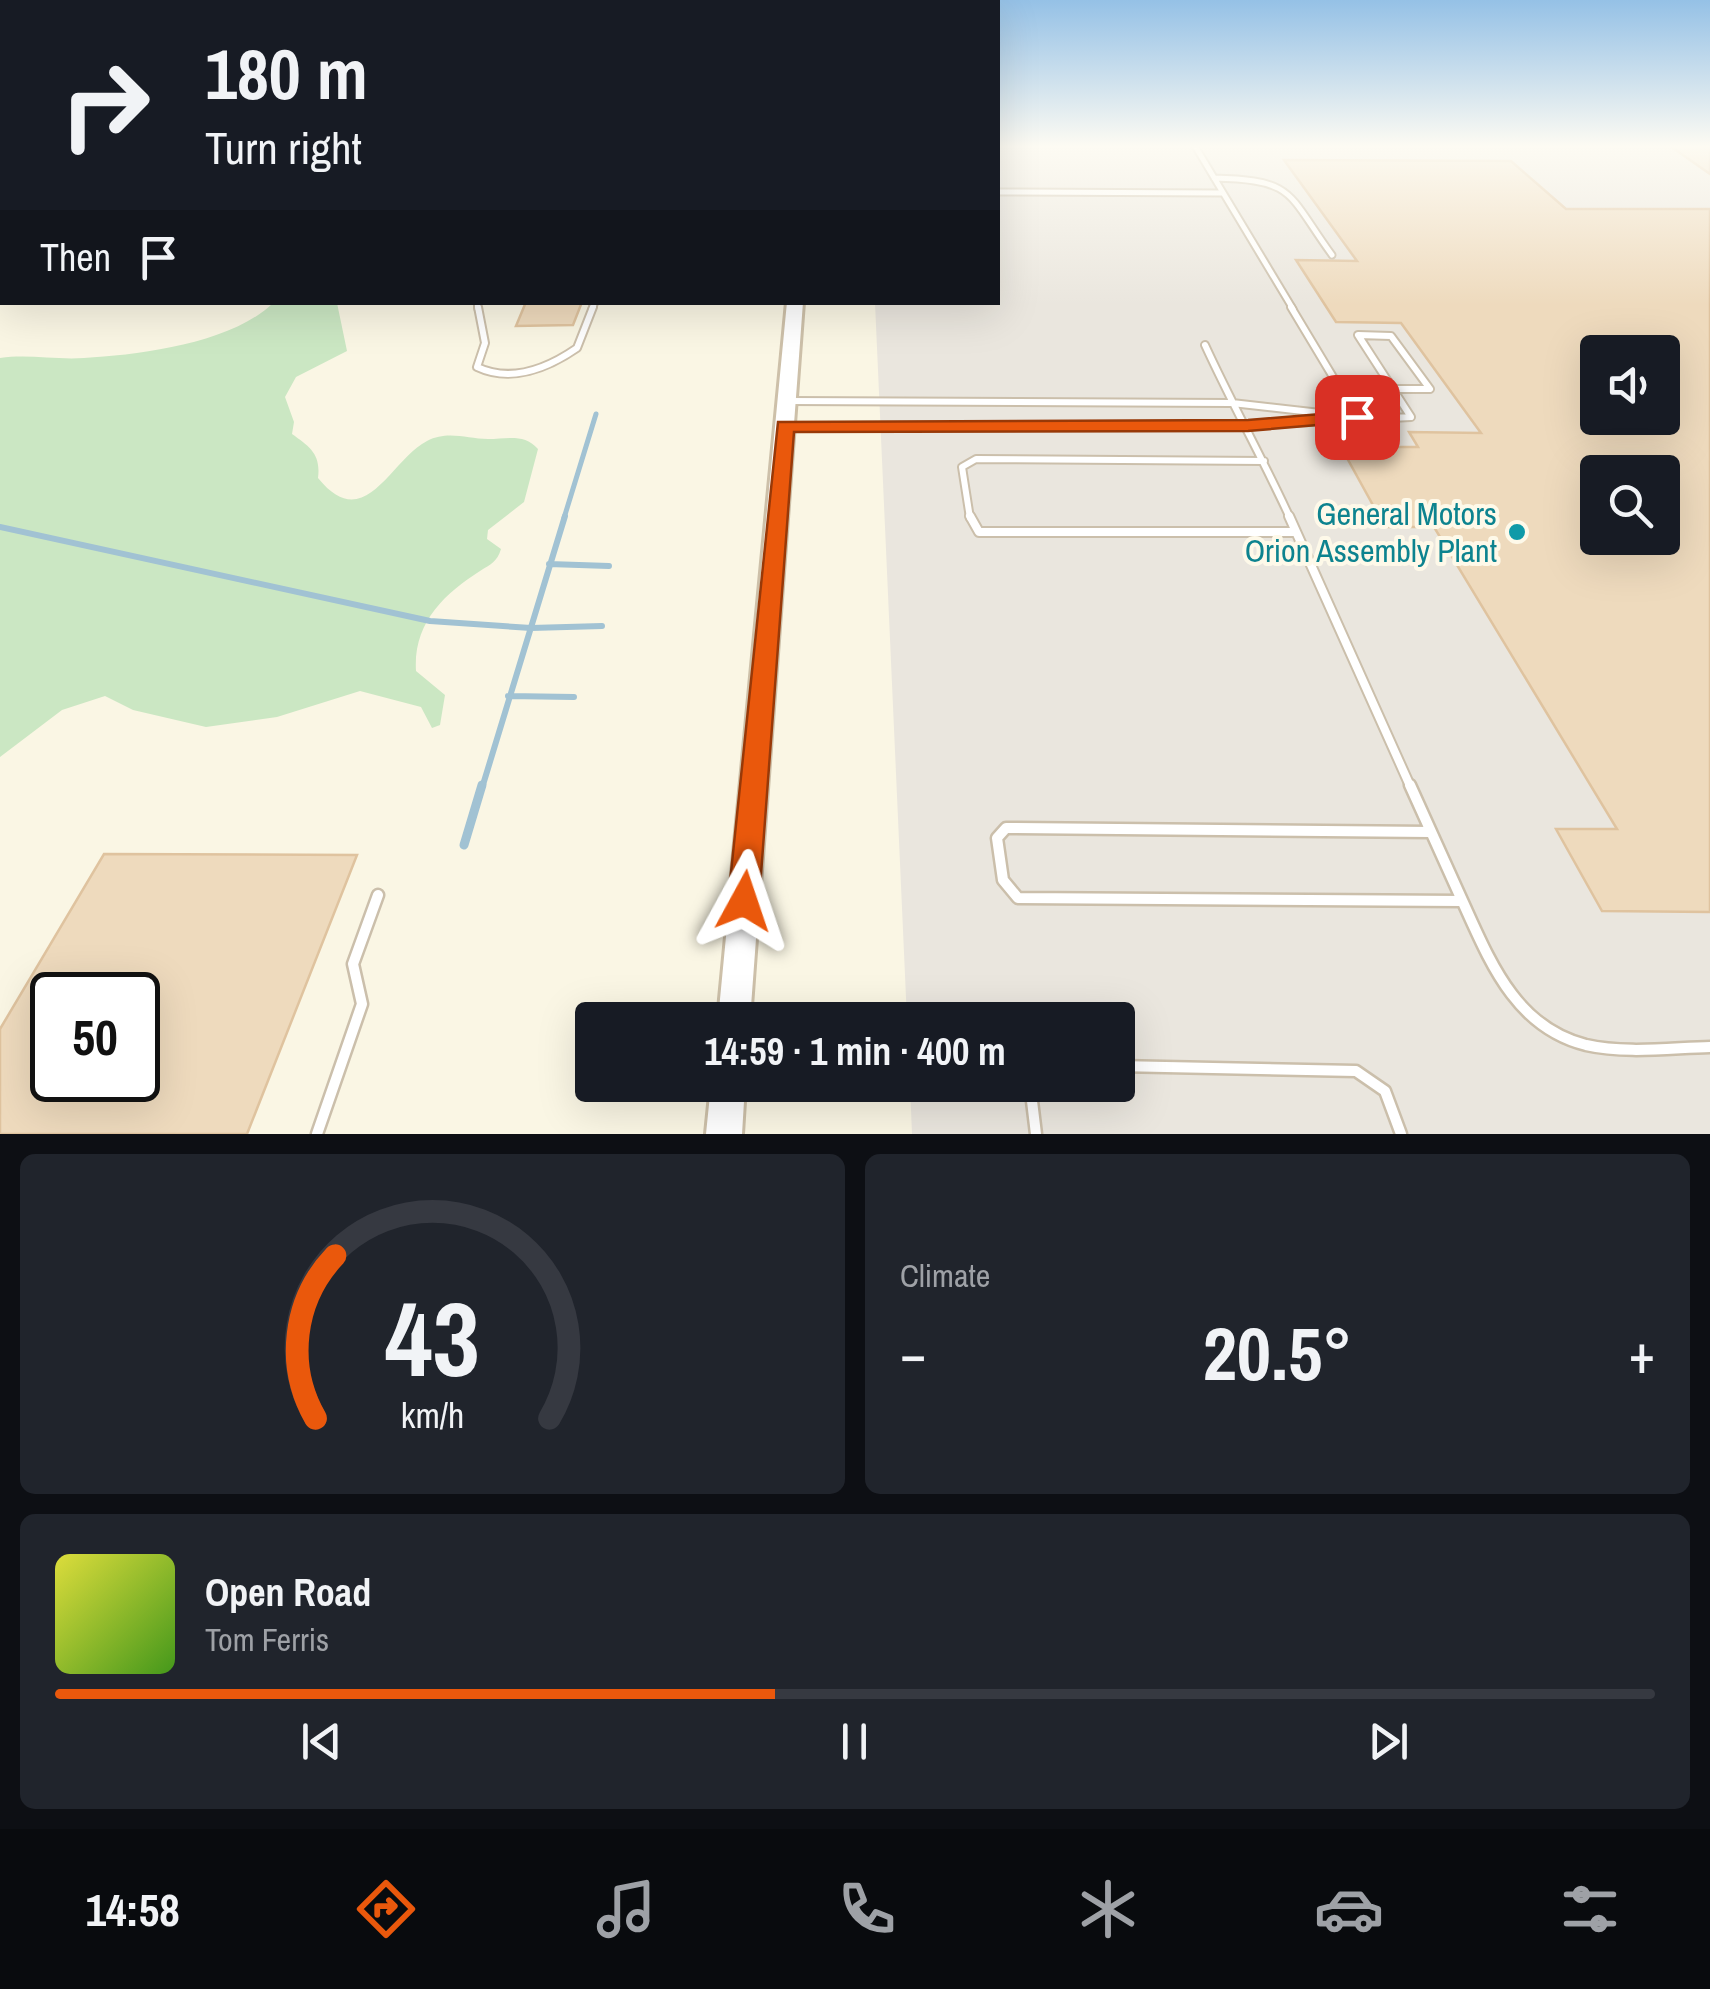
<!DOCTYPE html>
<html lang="en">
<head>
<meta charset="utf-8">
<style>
	:root { --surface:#171b24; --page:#20242c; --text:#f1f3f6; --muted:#9ea1a6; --line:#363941; --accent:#ea580c }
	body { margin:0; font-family:"Archivo Narrow",sans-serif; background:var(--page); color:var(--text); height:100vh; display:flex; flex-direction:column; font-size:38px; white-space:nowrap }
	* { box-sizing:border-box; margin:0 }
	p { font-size:32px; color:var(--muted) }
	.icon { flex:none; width:55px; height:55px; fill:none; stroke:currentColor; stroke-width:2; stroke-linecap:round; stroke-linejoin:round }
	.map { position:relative; height:1134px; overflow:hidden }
	.side { display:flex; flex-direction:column; gap:20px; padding:20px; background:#0d0f14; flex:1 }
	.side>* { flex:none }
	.guide { position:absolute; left:0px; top:0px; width:1000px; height:305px; box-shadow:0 10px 40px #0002; background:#171b24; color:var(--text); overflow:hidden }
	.tools { position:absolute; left:1580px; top:335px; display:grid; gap:20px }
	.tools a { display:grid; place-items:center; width:100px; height:100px; border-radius:10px; background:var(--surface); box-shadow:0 10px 40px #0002; font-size:50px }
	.speed { position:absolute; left:30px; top:972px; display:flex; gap:20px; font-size:50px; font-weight:700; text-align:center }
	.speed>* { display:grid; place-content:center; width:130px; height:130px; border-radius:50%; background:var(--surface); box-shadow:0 10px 40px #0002; line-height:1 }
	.speed .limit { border:5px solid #111; border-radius:15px; background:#fff; color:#111 }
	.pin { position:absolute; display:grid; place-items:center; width:85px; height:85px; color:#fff; margin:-42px; border-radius:20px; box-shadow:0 5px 15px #0006 }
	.me { position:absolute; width:110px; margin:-55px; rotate:5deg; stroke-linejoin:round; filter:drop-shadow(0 0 8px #0008) }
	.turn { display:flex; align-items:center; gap:35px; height:210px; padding:0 40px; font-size:45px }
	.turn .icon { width:130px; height:130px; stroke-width:2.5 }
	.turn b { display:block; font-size:70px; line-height:85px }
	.then { display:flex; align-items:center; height:95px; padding:0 40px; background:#0003; gap:20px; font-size:38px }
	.big { font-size:75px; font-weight:700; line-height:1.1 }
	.side .widget { flex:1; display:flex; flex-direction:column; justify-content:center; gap:15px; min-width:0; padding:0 35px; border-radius:15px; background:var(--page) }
	.side .dial { align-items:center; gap:0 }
	.dial svg { height:260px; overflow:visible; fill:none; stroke:var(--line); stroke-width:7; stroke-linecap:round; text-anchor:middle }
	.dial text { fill:var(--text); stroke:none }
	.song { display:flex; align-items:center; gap:30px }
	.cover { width:120px; height:120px; border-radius:15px; background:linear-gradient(135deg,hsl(60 70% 55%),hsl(100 70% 35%)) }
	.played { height:10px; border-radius:5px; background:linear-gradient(90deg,var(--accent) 45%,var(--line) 45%) }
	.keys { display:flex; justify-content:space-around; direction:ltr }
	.heat { display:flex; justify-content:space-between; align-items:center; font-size:55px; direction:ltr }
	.side .tiles { flex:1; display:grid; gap:20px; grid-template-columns:1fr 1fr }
	.widget:last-child { grid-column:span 2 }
	.trip { position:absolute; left:575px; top:1002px; width:560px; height:100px; border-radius:10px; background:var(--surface); box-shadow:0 10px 40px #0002; font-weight:700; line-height:100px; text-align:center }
	.dock { display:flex; height:160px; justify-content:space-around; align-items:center; background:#090b0e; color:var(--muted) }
	.dock .icon { width:70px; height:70px }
	.dock .on { color:var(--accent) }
	.dock b { font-size:45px; color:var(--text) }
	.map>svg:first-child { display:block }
</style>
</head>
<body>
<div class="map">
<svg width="1710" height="1134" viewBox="0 0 1710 1134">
	<rect width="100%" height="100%" fill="#faf6e4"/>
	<path fill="#eae6de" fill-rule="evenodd" d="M 998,146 L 1710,146 L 1710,1134 L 912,1134 L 910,1085 L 1118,1085 L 1118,1020 L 907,1020 L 875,303 L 998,302 ZM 1598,352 L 1662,352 L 1662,418 L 1598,418 ZM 1598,472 L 1662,472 L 1662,538 L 1598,538 Z"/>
	<path fill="#cbe7c3" d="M 273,303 L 337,303 L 347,351 L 296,377 L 285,397 L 294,422 L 292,434 C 310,447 321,454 318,478 C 365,536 390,460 427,441 C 448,430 467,439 488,439 C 507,439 524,433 538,449 L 524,502 L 488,530 L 487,539 L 501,549 C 497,562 491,564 480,571 C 444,594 413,623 416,671 L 445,695 L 440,725 L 432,728 L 421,707 L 360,691 L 277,717 L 206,727 L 133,710 L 105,696 L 62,710 L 0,757 L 0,358 C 28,354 56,360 84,358 C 141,355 232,343 273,303 Z"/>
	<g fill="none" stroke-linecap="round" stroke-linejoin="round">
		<path stroke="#a1c2d3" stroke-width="5" d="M 564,518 L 596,414"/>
		<path stroke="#a1c2d3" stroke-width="6" d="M 0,527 L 430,621 L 531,628 L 602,626
			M 549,564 L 609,566
			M 508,696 L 574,697
			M 482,788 L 565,516"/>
		<path stroke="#a1c2d3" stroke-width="9" d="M 464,845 L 482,785"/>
	</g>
	<path fill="#eedabd" stroke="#dfc39f" stroke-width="2.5" fill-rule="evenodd" d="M 1670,146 L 1710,146 L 1710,174 Z
		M 1284,160 L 1511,161 L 1566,209 L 1710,209 L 1710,912 L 1602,911 L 1556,829 L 1617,829 L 1434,527 L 1385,527 L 1341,447 L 1418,447 L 1409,432 L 1481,433 L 1401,323 L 1336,322 L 1296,260 L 1357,261 ZM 1598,352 L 1662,352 L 1662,418 L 1598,418 ZM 1598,472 L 1662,472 L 1662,538 L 1598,538 Z
		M 526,302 L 582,302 L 573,325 L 516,326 Z
		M 104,854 L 357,855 L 247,1134 L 0,1134 L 0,1029 ZM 52,995 L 138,995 L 138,1080 L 52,1080 Z"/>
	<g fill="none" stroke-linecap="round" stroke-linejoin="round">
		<defs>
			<path id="service-far3" d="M 1195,146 L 1293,309
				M 1214,178 C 1296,180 1287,193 1332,255
				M 998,192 L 1222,193
				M 477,302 L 478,309
				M 592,309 L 595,302"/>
			<path id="service-far2" d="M 478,307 L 485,343 L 477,367 C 511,383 548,368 577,348 L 593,307
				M 1291,307 L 1357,417
				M 1205,345 C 1232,404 1263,459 1290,518
				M 788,401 L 1232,403 L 1338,415
				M 785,426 L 1248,425 L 1411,417 L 1358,335 L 1391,336 L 1430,389 L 1393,389
				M 970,518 L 962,467 L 976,459 L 1264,461"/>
			<path id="service-far1" d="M 970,516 L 979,532 L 1296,532
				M 1289,516 L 1411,788"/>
			<path id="service" d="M 1410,785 C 1427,823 1444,860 1461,898 C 1489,959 1514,1027 1586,1045 C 1626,1054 1670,1048 1710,1047
				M 1431,832 L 1006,828 L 997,838 L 1003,880 L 1018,898 L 1462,901
				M 1118,1066 L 1356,1071 L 1385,1091 L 1401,1134
				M 317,1134 L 362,1004 L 353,964 L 378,895
				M 1036,1134 L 1032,1101 L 1037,1085"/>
			<path id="secondary" d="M 787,302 L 803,302 L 750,1020 L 718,1020 Z
				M 711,1085 L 745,1085 L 742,1134 L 706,1134 Z"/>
		</defs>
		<use href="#service-far3" stroke="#cbbfab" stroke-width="9"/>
		<use href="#service-far2" stroke="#cbbfab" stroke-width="10"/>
		<use href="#service-far1" stroke="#cbbfab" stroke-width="12"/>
		<use href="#service" stroke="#cbbfab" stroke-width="15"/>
		<use href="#secondary" stroke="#cdc0a9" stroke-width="6"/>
		<use href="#service-far3" stroke="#fff" stroke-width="5"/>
		<use href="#service-far2" stroke="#fff" stroke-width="6"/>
		<use href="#service-far1" stroke="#fff" stroke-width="8"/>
		<use href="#service" stroke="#fff" stroke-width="10"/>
		<use href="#secondary" fill="#fff" fill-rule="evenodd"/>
	</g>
	<linearGradient id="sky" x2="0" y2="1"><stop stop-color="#95c1e6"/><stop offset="0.48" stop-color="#fdfbf3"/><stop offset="1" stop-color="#fdfbf3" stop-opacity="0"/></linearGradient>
	<rect width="1710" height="305" fill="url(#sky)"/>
	<path fill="#ea580c" stroke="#983908" stroke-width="2.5" d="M 1357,411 L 1364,413 L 1364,421 L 1248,431 L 794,432 L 759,901 L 755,912 L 744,916 L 733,912 L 728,901 L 778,422 L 1248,420 Z"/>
	<circle fill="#0f9aa8" stroke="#fef9e9" stroke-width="4" cx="1517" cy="532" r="10"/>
	<g text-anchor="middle" stroke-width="8" stroke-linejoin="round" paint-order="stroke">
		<g font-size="32" fill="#0d838f" stroke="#fef9e9" text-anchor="end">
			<text x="1497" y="525">General Motors<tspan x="1497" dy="37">Orion Assembly Plant</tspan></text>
		</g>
	</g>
</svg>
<div class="tools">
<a><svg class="icon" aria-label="sound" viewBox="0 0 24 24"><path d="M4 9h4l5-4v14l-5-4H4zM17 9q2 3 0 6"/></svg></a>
<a><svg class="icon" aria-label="search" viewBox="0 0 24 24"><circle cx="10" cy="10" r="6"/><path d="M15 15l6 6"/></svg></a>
</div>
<div class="speed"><div class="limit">50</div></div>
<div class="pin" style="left:1357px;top:417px;background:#d93025"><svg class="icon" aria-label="arrive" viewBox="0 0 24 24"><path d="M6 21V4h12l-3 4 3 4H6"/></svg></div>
<svg class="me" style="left:744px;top:901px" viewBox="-20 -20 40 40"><path d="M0-17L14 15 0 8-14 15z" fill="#ea580c" stroke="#fff" stroke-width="4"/></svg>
<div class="trip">14:59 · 1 min · 400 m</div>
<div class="guide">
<div class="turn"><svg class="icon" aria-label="right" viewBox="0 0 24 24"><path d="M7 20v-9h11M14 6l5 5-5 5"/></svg><div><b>180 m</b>Turn right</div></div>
<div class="then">Then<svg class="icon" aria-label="arrive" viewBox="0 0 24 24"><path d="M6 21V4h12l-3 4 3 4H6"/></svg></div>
</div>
</div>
<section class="side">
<div class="tiles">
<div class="widget dial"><svg viewBox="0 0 100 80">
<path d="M14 69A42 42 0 1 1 86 69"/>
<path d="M14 69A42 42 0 0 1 20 19" stroke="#ea580c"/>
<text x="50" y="56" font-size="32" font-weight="700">43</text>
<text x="50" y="72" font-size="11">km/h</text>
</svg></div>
<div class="widget"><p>Climate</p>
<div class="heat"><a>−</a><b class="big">20.5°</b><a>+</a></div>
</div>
<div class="widget">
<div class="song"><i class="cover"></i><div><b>Open Road</b><p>Tom Ferris</p></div></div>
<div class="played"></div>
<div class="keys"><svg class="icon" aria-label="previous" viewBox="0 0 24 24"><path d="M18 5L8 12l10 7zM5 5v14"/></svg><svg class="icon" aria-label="pause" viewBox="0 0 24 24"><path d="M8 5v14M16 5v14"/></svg><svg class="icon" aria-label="next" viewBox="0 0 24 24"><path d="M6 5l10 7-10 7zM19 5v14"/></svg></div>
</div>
</div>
</section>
<nav class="dock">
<b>14:58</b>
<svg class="icon on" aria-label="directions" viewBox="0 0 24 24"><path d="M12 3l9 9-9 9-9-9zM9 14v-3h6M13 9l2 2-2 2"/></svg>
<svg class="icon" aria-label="music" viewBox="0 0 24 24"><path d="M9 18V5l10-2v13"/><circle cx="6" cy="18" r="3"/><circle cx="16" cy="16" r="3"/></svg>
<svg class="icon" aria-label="phone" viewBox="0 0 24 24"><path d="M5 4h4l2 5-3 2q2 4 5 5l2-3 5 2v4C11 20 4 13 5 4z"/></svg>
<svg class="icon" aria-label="climate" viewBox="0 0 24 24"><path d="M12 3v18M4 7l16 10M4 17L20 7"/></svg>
<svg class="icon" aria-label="car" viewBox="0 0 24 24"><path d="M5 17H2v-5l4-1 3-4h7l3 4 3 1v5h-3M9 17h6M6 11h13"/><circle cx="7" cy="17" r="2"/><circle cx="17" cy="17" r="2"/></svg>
<svg class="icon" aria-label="filters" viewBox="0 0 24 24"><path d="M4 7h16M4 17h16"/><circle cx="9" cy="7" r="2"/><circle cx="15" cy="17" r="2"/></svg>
</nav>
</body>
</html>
